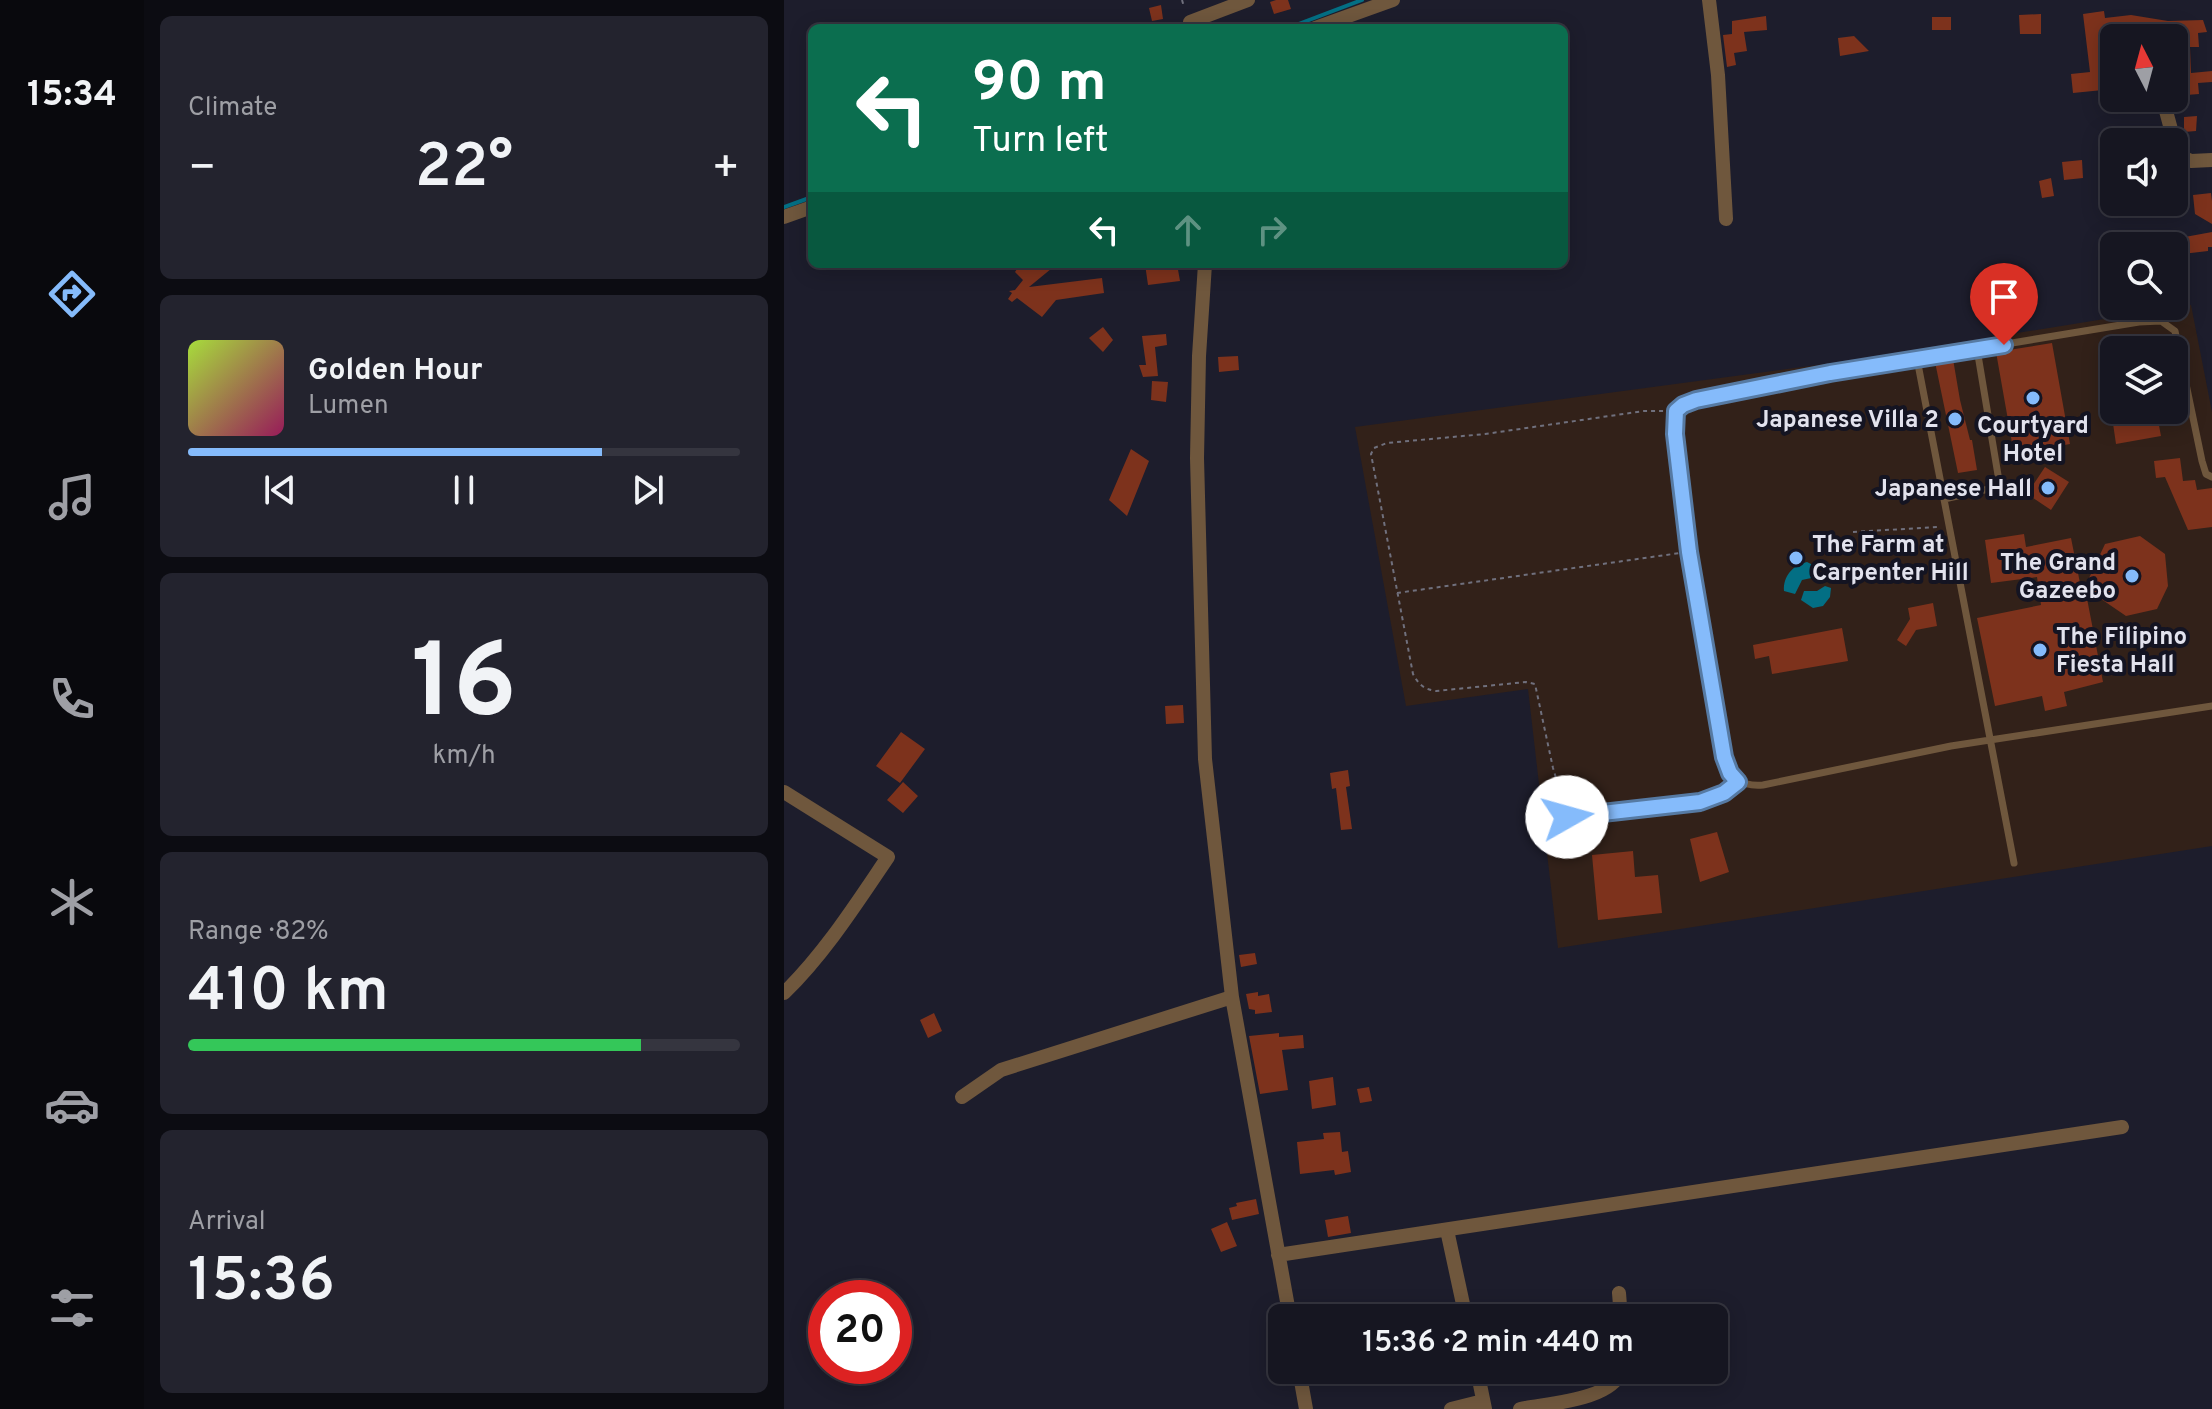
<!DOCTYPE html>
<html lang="en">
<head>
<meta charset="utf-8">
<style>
	:root { --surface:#161621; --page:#23232e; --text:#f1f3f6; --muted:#9e9fa5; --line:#35353f; --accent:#85bbfb }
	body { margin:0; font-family:Overpass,sans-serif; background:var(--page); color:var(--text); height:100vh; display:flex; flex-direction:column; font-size:30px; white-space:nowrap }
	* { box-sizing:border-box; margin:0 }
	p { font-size:26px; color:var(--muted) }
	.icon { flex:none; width:44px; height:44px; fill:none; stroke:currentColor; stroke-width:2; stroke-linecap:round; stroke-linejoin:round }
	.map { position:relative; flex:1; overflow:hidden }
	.sheet { display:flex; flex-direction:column; gap:16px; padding:16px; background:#0c0c12; width:640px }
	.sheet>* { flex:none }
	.hud { position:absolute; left:24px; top:24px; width:760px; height:244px; border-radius:12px; box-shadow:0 4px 20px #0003,0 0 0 2px var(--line); background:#0b6e4f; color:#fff; overflow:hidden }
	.needle { width:52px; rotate:354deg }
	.buttons { position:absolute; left:1316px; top:24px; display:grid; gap:16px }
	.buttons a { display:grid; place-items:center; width:88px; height:88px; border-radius:12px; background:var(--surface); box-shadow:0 4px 20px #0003,0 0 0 2px var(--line); font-size:40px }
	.speed { position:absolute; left:24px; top:1280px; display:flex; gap:16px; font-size:40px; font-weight:700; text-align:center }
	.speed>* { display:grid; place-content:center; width:104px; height:104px; border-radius:50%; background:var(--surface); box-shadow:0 4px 20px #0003,0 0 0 2px var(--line); line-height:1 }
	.speed .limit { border:12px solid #d22; background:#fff; color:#111 }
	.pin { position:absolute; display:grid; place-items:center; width:68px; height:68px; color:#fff; margin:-82px -34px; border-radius:50% 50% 50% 0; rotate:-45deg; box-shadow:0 0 8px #0007 }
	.pin .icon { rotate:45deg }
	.me { position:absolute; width:88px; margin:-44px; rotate:83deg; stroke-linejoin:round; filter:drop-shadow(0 0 6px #0008) }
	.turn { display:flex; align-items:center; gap:28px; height:168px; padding:0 32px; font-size:36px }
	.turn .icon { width:104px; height:104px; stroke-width:2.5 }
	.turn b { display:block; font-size:56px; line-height:68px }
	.lanes { display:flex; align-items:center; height:76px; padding:0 32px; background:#0003; justify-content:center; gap:40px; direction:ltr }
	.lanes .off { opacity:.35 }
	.big { font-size:60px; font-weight:600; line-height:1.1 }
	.sheet .tile { flex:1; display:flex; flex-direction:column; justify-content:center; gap:12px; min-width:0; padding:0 28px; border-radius:12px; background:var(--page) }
	.sheet .dial { align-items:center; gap:0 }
	.dial b { font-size:104px; line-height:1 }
	.song { display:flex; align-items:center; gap:24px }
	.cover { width:96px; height:96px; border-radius:12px; background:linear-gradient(135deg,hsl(80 70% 55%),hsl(330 70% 35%)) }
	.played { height:8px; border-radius:4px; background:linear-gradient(90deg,var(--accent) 75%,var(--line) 75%) }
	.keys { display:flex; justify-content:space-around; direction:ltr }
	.heat { display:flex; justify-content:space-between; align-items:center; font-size:44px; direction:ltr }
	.charge { height:12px; border-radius:6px; background:linear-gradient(90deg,#34c759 82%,var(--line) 0) }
	.trip { position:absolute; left:484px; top:1304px; width:460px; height:80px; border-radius:12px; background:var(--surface); box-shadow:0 4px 20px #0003,0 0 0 2px var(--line); font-weight:600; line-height:80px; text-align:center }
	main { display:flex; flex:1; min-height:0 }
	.tab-bar { display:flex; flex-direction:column; width:144px; justify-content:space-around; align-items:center; background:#09090d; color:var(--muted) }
	.tab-bar .icon { width:56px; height:56px }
	.tab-bar .current { color:var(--accent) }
	.tab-bar b { font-size:36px; color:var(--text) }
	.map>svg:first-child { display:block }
</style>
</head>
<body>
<main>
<nav class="tab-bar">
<b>15:34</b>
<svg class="icon current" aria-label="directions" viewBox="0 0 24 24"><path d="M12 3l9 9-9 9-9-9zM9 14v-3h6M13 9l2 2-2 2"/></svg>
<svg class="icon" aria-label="music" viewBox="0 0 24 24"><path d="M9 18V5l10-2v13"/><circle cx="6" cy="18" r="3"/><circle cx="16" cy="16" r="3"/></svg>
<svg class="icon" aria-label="phone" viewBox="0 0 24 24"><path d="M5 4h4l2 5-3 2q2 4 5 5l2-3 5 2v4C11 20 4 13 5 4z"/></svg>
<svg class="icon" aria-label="climate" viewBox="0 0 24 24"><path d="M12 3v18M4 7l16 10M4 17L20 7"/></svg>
<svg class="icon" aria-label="car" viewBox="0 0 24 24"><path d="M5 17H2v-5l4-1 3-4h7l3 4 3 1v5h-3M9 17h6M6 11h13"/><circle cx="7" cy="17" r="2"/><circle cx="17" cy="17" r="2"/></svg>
<svg class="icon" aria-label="filters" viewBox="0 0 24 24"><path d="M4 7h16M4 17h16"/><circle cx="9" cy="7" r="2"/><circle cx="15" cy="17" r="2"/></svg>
</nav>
<section class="sheet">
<div class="tile"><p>Climate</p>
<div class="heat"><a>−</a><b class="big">22°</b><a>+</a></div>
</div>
<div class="tile">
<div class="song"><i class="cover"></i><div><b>Golden Hour</b><p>Lumen</p></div></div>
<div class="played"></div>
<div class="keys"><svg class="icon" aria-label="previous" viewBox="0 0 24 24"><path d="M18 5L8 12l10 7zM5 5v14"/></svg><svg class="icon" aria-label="pause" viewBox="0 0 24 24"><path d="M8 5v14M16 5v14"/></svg><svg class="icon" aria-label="next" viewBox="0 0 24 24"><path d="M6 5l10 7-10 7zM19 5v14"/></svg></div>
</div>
<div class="tile dial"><b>16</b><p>km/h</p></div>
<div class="tile"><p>Range · 82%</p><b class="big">410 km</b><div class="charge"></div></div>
<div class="tile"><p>Arrival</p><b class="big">15:36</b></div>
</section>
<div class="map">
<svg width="1428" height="1409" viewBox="0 0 1428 1409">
	<rect width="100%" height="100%" fill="#1d1d2c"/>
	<path fill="#322119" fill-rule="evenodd" d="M 1407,305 L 1428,412 L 1428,846 L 774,948 L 744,689 L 622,706 L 571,427 L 1048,363 ZM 1330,350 L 1390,350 L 1390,410 L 1330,410 Z"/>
	<path fill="#036f84" d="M 1023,562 L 1033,567 L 1032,577 L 1018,580 L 1011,594 L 1000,591 C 999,576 1009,565 1023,562 Z
		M 1041,586 L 1047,588 L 1046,597 L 1039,606 L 1029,608 L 1017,600 L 1020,591 L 1033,591 Z"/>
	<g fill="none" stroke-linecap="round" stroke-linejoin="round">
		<path stroke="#036f84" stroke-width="4" d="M 504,28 L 578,0
			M 0,207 L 28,197"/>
	</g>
	<path fill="#7d321c" d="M 492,0 L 504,0 L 507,9 L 490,14 L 486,2 Z
		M 377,5 L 379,19 L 368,21 L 365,8 Z
		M 1320,11 L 1321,18 L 1347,15 L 1384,21 L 1419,20 L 1423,32 L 1414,33 L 1415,47 L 1406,47 L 1407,73 L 1428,71 L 1428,82 L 1414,83 L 1415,94 L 1390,96 L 1390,70 L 1396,68 L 1394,38 L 1330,38 L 1330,92 L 1320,93 L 1319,90 L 1289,93 L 1287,74 L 1306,72 L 1299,14 Z
		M 1257,14 L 1257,34 L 1236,34 L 1235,15 Z
		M 982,16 L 983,30 L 960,32 L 963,51 L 950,53 L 952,65 L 943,67 L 939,35 L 948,34 L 948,21 Z
		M 1148,17 L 1167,17 L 1167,30 L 1148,30 Z
		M 1070,36 L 1085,51 L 1056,56 L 1054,38 Z
		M 1413,116 L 1412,131 L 1400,132 L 1400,117 Z
		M 1298,160 L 1299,178 L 1280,180 L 1278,162 Z
		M 1267,178 L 1270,196 L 1258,198 L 1255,181 Z
		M 1427,193 L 1428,201 L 1428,224 L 1411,214 L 1409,195 Z
		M 1428,232 L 1428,247 L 1424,247 L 1424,251 L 1390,255 L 1390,239 Z
		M 236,264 L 273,264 L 245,287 L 318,278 L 320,293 L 272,300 L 258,317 L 233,298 L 228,302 L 224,299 L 228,293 L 225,291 L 231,290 L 239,280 L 231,272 Z
		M 361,264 L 393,264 L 396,281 L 364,285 Z
		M 319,327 L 329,340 L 319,352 L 305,338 Z
		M 382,334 L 383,345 L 371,347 L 374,376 L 359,377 L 355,365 L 362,365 L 358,336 Z
		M 1268,343 L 1286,444 L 1230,454 L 1212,352 Z
		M 1330,349 L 1330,406 L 1323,407 L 1316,351 Z
		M 454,356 L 455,370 L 435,372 L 434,357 Z
		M 1169,359 L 1176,400 L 1186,440 L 1188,440 L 1193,470 L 1174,473 L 1151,362 Z
		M 368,381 L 384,382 L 382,402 L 367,400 Z
		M 1327,410 L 1372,410 L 1377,436 L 1332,444 Z
		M 347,449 L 365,461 L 343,516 L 325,500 Z
		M 1396,458 L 1399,481 L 1411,480 L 1413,490 L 1428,488 L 1428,527 L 1404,530 L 1381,477 L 1372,478 L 1370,461 Z
		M 1261,467 L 1285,482 L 1267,510 L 1243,494 Z
		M 1240,534 L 1242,547 L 1287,538 L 1298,593 L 1321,544 L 1356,536 L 1381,554 L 1384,586 L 1373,609 L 1342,616 L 1301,588 L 1319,682 L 1280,692 L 1283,706 L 1261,711 L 1258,696 L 1211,706 L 1193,618 L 1257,605 L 1253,577 L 1207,583 L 1201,540 Z
		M 1149,603 L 1153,626 L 1132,630 L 1122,646 L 1113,640 L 1126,619 L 1124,608 Z
		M 1058,628 L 1064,661 L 988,674 L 985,656 L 971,659 L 969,645 Z
		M 399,705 L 400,723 L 382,724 L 381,706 Z
		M 117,732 L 141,749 L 116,783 L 92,766 Z
		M 564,770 L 566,786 L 562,787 L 568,829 L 557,830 L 552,788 L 548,789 L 546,773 Z
		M 119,782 L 134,796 L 119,813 L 103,800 Z
		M 933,832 L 945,872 L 916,882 L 906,839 Z
		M 849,851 L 851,877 L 874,875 L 878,913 L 814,920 L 808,855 Z
		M 471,953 L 473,964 L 457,967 L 455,955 Z
		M 474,992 L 474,996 L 485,994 L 488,1012 L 471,1014 L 471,1010 L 465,1009 L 462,994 Z
		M 150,1013 L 158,1031 L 144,1038 L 136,1020 Z
		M 495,1033 L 495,1037 L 519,1035 L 520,1048 L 498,1050 L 504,1090 L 476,1094 L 465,1036 Z
		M 549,1077 L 552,1105 L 528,1109 L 525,1081 Z
		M 585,1087 L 588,1101 L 576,1103 L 573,1089 Z
		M 556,1132 L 558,1152 L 564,1151 L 567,1172 L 551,1175 L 550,1170 L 516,1174 L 513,1142 L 540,1139 L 539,1133 Z
		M 472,1199 L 475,1214 L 448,1220 L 445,1208 L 453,1206 L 452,1203 Z
		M 564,1216 L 567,1233 L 544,1237 L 541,1220 Z
		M 443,1222 L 453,1246 L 437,1252 L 427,1229 Z"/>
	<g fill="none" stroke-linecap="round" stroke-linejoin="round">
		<path stroke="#70707d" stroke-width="2" stroke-dasharray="4 4" stroke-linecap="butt" d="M 398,0 L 400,7
			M 1069,532 L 1153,527
			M 613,593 L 896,553
			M 781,808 L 769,768 L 751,684 L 742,682 L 652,691 C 640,689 635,685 629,674 L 587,454 L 590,448 L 603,443 L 701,434 L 860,411 L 883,411"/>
		<path stroke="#6f573d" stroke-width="7" d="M 1133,359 L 1230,863
			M 1428,477 L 1422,474 L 1418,461 L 1391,331 L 1377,321 L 1355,322 L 1046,373 L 912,400 C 899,405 893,408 890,422 L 905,552 L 940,757 C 947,777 956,787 979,785 L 1167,746 L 1428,706
			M 1160,499 L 1205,489 L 1215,481 L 1193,349
			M 783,817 L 916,802 L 940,793 L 954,782"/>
		<path stroke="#6f573d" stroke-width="14" d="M 925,0 L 934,75 L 942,219
			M 406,22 L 464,0
			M 531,28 L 609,0
			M 1379,100 L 1394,155 L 1407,161 L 1428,160
			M 0,217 L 28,207
			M 421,264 L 415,356 L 413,458 L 421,759 L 448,997 L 506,1318
			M 0,792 L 104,857 C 72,904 41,953 0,993
			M 178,1097 L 217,1070 L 448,997
			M 663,1230 L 682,1318
			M 494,1255 L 1338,1127
			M 835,1293 L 837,1318
			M 515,1370 L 522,1409
			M 693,1370 L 701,1409
			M 667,1409 L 699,1401
			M 736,1409 C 765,1403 827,1401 838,1370"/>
	</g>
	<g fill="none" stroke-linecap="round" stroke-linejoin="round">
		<defs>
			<path id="route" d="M 783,817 L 916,802 L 940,793 L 954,782 L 946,773 L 940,757 L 905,552 L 891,434 L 892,411 L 899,405 L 912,400 L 1046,373 L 1220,345"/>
		</defs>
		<use href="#route" stroke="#567aa3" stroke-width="20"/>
		<use href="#route" stroke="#85bbfb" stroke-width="14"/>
	</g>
	<g fill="#85bbfb" stroke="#141422" stroke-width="3">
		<circle cx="1249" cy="398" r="8"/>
		<circle cx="1171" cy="419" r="8"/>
		<circle cx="1264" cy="488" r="8"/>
		<circle cx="1012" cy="558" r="8"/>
		<circle cx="1348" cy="576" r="8"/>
		<circle cx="1256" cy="650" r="8"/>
	</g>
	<g text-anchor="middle" stroke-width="8" stroke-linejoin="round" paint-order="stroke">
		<g font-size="24" font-weight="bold" fill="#e2e2ed" stroke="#141422" text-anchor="end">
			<text x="1155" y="427">Japanese Villa 2</text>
			<text x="1249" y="433" text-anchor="middle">Courtyard<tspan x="1249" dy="28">Hotel</tspan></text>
			<text x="1248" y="496">Japanese Hall</text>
			<text x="1028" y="552" text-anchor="start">The Farm at<tspan x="1028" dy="28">Carpenter Hill</tspan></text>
			<text x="1332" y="570">The Grand<tspan x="1332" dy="28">Gazeebo</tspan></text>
			<text x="1272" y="644" text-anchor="start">The Filipino<tspan x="1272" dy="28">Fiesta Hall</tspan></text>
		</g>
	</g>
</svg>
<div class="buttons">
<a><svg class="needle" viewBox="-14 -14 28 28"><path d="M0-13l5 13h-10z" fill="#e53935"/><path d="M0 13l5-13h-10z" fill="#9e9fa5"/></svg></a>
<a><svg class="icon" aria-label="sound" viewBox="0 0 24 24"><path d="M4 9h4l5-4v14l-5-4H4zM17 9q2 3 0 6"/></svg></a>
<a><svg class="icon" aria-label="search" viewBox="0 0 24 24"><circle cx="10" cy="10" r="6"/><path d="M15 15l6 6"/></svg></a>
<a><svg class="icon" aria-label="layers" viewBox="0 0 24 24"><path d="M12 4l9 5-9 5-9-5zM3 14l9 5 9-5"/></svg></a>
</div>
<div class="speed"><div class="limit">20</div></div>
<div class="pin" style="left:1220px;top:345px;background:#d93025"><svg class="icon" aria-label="arrive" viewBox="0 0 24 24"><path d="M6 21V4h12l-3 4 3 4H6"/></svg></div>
<svg class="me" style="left:783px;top:817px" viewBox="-20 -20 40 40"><circle r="19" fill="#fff"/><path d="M0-13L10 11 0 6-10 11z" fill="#85bbfb"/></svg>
<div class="trip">15:36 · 2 min · 440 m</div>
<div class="hud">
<div class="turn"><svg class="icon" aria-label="left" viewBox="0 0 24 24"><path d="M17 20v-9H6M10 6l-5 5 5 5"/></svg><div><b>90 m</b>Turn left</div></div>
<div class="lanes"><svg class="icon" aria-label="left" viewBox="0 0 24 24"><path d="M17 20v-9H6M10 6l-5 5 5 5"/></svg><svg class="icon off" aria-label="ahead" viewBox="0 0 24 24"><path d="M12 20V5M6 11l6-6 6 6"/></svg><svg class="icon off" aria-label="right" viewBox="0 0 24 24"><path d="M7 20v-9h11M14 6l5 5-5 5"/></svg></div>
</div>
</div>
</main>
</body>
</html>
